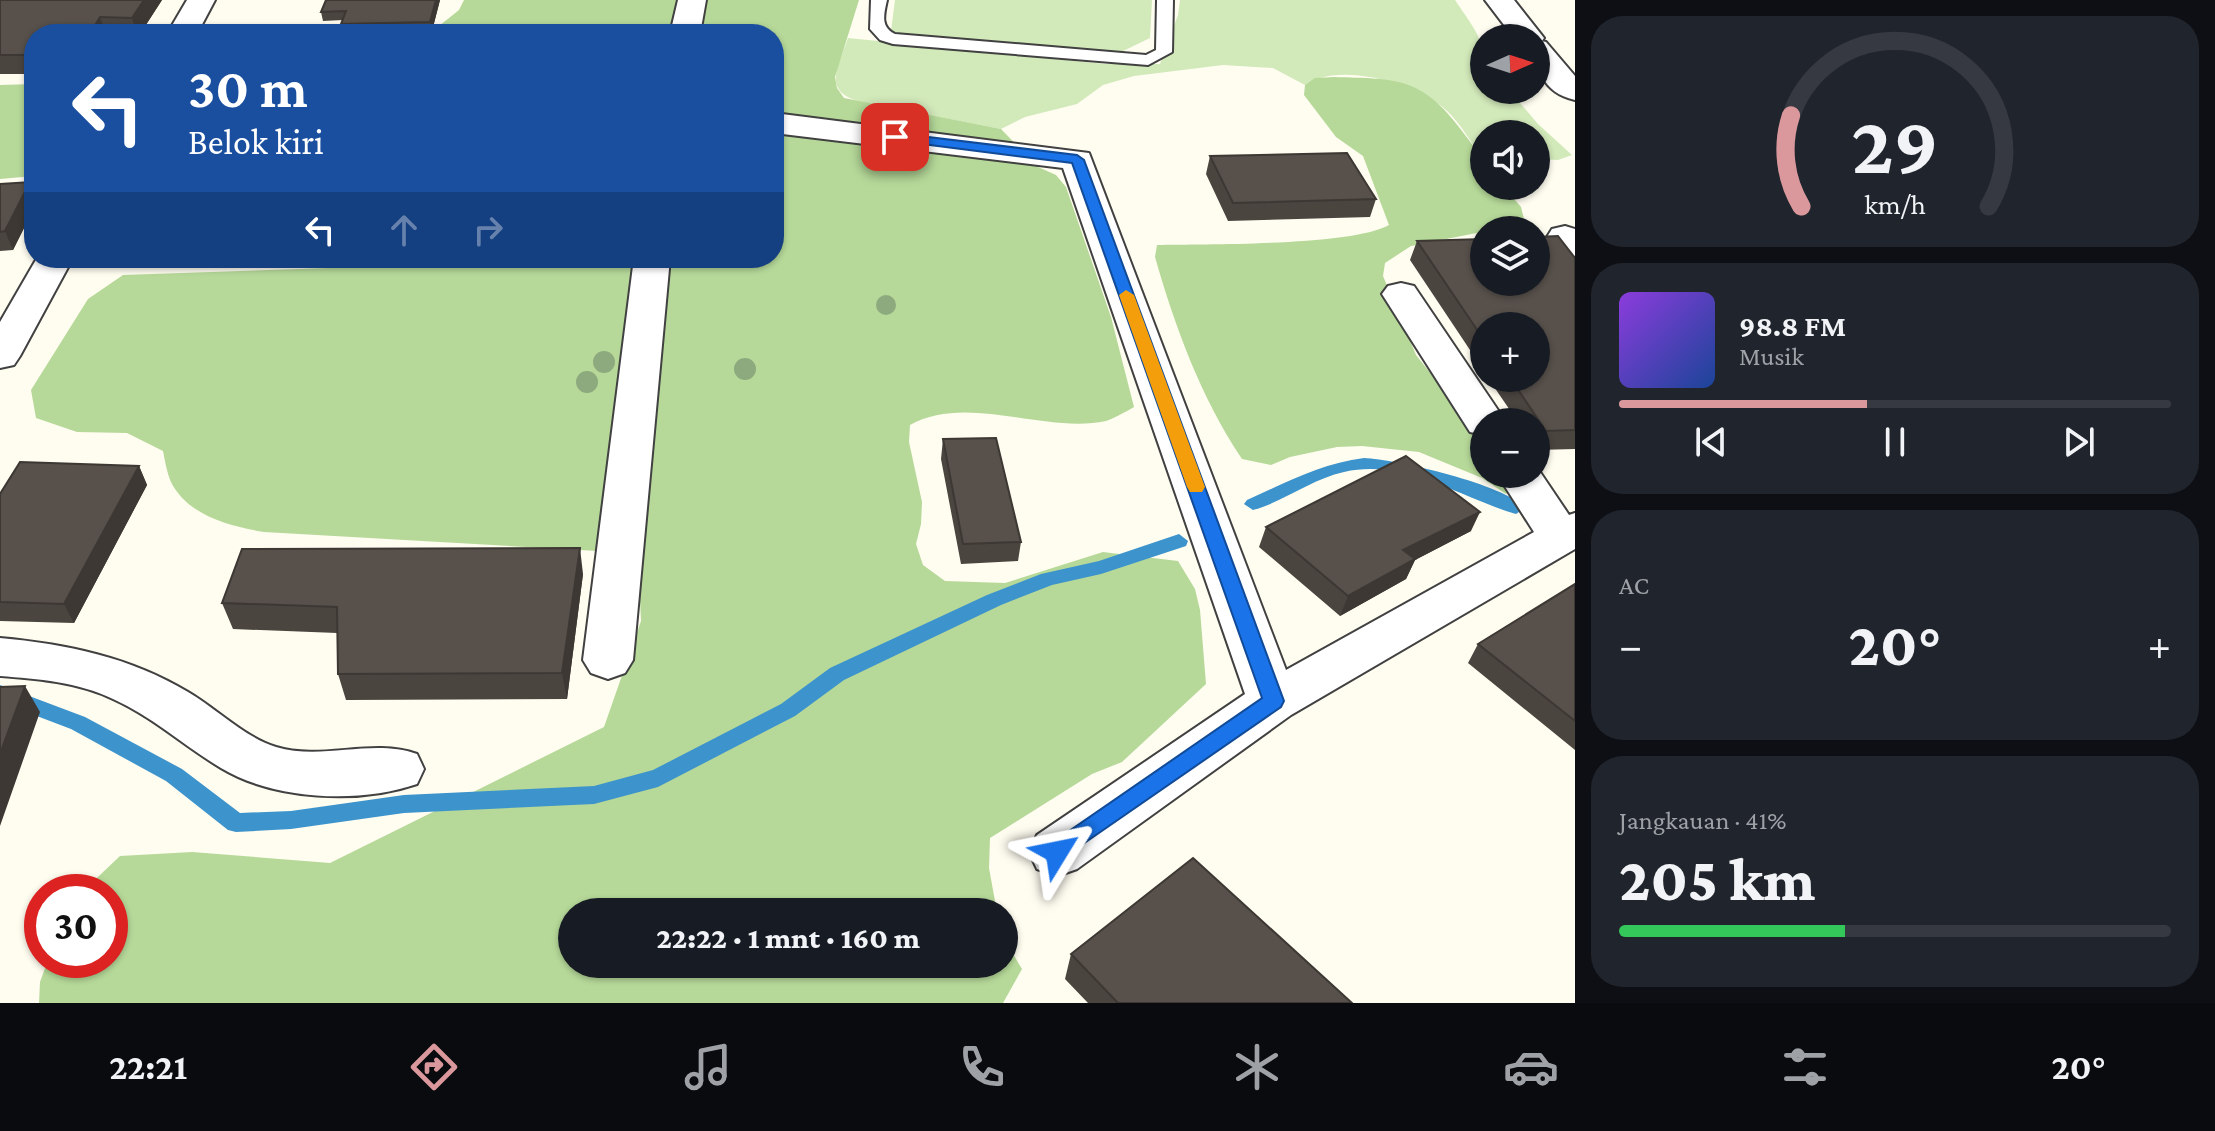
<!DOCTYPE html>
<html lang="id">
<head>
<meta charset="utf-8">
<style>
	:root { --surface:#171b24; --page:#20242c; --text:#f1f3f6; --muted:#9ea1a6; --line:#363941; --accent:#da989c }
	body { margin:0; font-family:"Crimson Pro",serif; background:var(--page); color:var(--text); height:100vh; display:flex; flex-direction:column; font-size:30px; white-space:nowrap }
	* { box-sizing:border-box; margin:0 }
	p { font-size:26px; color:var(--muted) }
	.icon { flex:none; width:44px; height:44px; fill:none; stroke:currentColor; stroke-width:2; stroke-linecap:round; stroke-linejoin:round }
	.map { position:relative; flex:1; overflow:hidden }
	.drawer { display:flex; flex-direction:column; gap:16px; padding:16px; background:#0d0f14; width:640px }
	.drawer>* { flex:none }
	.hud { position:absolute; left:24px; top:24px; width:760px; height:244px; border-radius:32px; box-shadow:0 2px 6px #0004; background:#1a4fa0; color:#fff; overflow:hidden }
	.needle { width:52px; rotate:87deg }
	.tools { position:absolute; left:1470px; top:24px; display:grid; gap:16px }
	.tools a { display:grid; place-items:center; width:80px; height:80px; border-radius:50%; background:var(--surface); box-shadow:0 2px 6px #0004; font-size:40px }
	.speed { position:absolute; left:24px; top:874px; display:flex; gap:16px; font-size:40px; font-weight:700; text-align:center }
	.speed>* { display:grid; place-content:center; width:104px; height:104px; border-radius:50%; background:var(--surface); box-shadow:0 2px 6px #0004; line-height:1 }
	.speed .limit { border:12px solid #d22; background:#fff; color:#111 }
	.pin { position:absolute; display:grid; place-items:center; width:68px; height:68px; color:#fff; margin:-34px; border-radius:16px; box-shadow:0 4px 12px #0006 }
	.me { position:absolute; width:88px; margin:-44px; rotate:55deg; stroke-linejoin:round; filter:drop-shadow(0 0 6px #0008) }
	.turn { display:flex; align-items:center; gap:28px; height:168px; padding:0 32px; font-size:36px }
	.turn .icon { width:104px; height:104px; stroke-width:2.5 }
	.turn b { display:block; font-size:56px; line-height:68px }
	.lanes { display:flex; align-items:center; height:76px; padding:0 32px; background:#0003; justify-content:center; gap:40px; direction:ltr }
	.lanes .off { opacity:.35 }
	.big { font-size:60px; font-weight:800; line-height:1.1 }
	.drawer .widget { flex:1; display:flex; flex-direction:column; justify-content:center; gap:12px; min-width:0; padding:0 28px; border-radius:32px; background:var(--page) }
	.drawer .dial { align-items:center; gap:0 }
	.dial svg { height:208px; overflow:visible; fill:none; stroke:var(--line); stroke-width:7; stroke-linecap:round; text-anchor:middle }
	.dial text { fill:var(--text); stroke:none }
	.song { display:flex; align-items:center; gap:24px }
	.cover { width:96px; height:96px; border-radius:12px; background:linear-gradient(135deg,hsl(270 70% 55%),hsl(220 70% 35%)) }
	.played { height:8px; border-radius:4px; background:linear-gradient(90deg,var(--accent) 45%,var(--line) 45%) }
	.keys { display:flex; justify-content:space-around; direction:ltr }
	.heat { display:flex; justify-content:space-between; align-items:center; font-size:44px; direction:ltr }
	.charge { height:12px; border-radius:6px; background:linear-gradient(90deg,#34c759 41%,var(--line) 0) }
	.trip { position:absolute; left:558px; top:898px; width:460px; height:80px; border-radius:40px; background:var(--surface); box-shadow:0 2px 6px #0004; font-weight:800; line-height:80px; text-align:center }
	.tab-bar { display:flex; height:128px; justify-content:space-around; align-items:center; background:#090b0e; color:var(--muted) }
	.tab-bar .icon { width:56px; height:56px }
	.tab-bar .active { color:var(--accent) }
	.tab-bar b { font-size:36px; color:var(--text) }
	main { display:flex; flex:1; min-height:0 }
	.map>svg:first-child { display:block }
</style>
</head>
<body>
<main>
<div class="map">
<svg width="1575" height="1003" viewBox="0 0 1575 1003">
	<rect width="100%" height="100%" fill="#fffcf0"/>
	<path fill="#d2e9ba" d="M 895,0 L 1152,0 L 1150,38 L 1121,52 L 906,37 L 891,31 Z
		M 1180,0 L 1455,0 C 1484,43 1484,38 1484,90 L 1509,90 L 1538,124 L 1572,155 L 1558,160 L 1536,159 L 1536,134 L 1484,134 L 1484,160 C 1472,145 1461,123 1446,110 C 1417,83 1339,61 1305,85 L 1273,68 L 1223,65 L 1134,76 L 1103,85 L 1077,104 L 1025,117 L 1001,129 L 862,102 C 821,92 838,68 848,38 L 1105,64 L 1160,64 L 1178,15 Z"/>
	<path fill="#b6d999" d="M 464,0 L 859,0 L 835,77 L 837,88 L 844,98 L 1001,129 L 1038,167 L 1056,175 L 1066,187 L 1111,317 L 1134,407 C 1125,412 1115,418 1106,421 C 1044,434 967,393 910,425 L 909,442 L 922,502 L 921,524 L 916,544 L 923,565 L 945,581 L 1005,583 L 1103,552 L 1178,561 L 1195,589 L 1200,610 L 1206,684 L 1122,762 L 1092,774 L 990,838 L 989,868 L 997,912 L 572,912 L 572,964 L 1004,964 L 1004,939 L 1022,969 L 1003,1003 L 39,1003 L 40,982 L 48,960 L 110,960 L 110,892 L 82,892 L 120,856 L 192,852 L 330,863 L 604,727 L 641,621 L 639,578 L 598,551 L 264,532 C 230,526 188,516 171,482 C 167,473 165,461 163,451 L 127,433 L 77,432 L 36,418 L 31,390 L 88,299 L 123,275 L 358,267 L 374,258 L 774,258 L 774,34 L 429,34 L 459,10 Z
		M 1334,77 C 1398,79 1422,77 1462,131 C 1480,155 1484,156 1484,186 L 1503,186 L 1521,207 L 1524,219 L 1512,226 L 1411,246 L 1385,263 L 1383,276 L 1416,355 L 1484,441 L 1484,474 L 1514,474 L 1519,481 L 1506,494 L 1482,478 L 1419,452 L 1362,446 L 1337,447 L 1290,457 L 1271,465 L 1242,459 C 1201,398 1175,327 1155,257 L 1157,245 C 1205,244 1352,246 1389,225 L 1363,156 L 1336,137 L 1304,95 L 1305,85 L 1315,78 Z
		M 34,84 L 34,176 L 0,179 L 0,85 Z"/>
	<g fill="none" stroke-linecap="round" stroke-linejoin="round">
		<path fill="#3d93cb" fill-rule="evenodd" d="M 1364,458 C 1395,459 1507,485 1525,508 L 1516,514 C 1460,498 1406,458 1344,472 C 1312,479 1285,501 1253,510 L 1244,504 L 1247,500 C 1285,483 1322,463 1364,458 Z
			M 1179,534 L 1188,541 L 1186,546 L 1101,574 L 1052,585 L 1001,605 L 844,680 L 795,716 L 658,787 L 594,804 L 404,813 L 291,829 L 236,832 L 228,830 L 166,781 L 71,729 L 0,702 L 0,685 L 85,717 L 182,769 L 240,813 L 291,811 L 404,795 L 594,786 L 653,770 L 781,704 L 830,668 L 987,595 L 1041,574 L 1099,561 Z"/>
		<defs>
			<path id="service" d="M 871,0 L 887,0 C 884,14 880,27 895,34 L 1146,55 L 1156,50 L 1157,0 L 1173,0 L 1172,52 L 1148,65 L 893,44 L 880,40 L 870,29 Z"/>
			<path id="minor" d="M 187,0 L 215,0 L 197,34 L 167,34 Z
				M 678,0 L 706,0 L 700,34 L 670,34 Z
				M 1485,0 L 1514,0 L 1544,38 L 1542,41 L 1546,42 L 1575,76 L 1575,100 C 1541,92 1536,68 1536,38 L 1514,38 Z
				M 774,113 L 1089,153 L 1286,670 L 1534,532 L 1497,474 L 1536,474 L 1536,466 L 1569,515 L 1575,513 L 1575,549 L 1291,715 L 1077,869 L 1057,876 L 1037,869 L 1029,852 L 1037,835 L 1245,694 L 1063,168 L 774,133 Z
				M 1565,226 L 1575,229 L 1575,262 L 1562,259 L 1547,237 L 1552,229 Z
				M 37,258 L 73,258 L 20,356 L 14,365 L 0,368 L 0,322 Z
				M 634,258 L 670,258 L 633,660 L 625,673 L 608,679 L 591,673 L 583,660 Z
				M 1401,283 L 1414,286 L 1506,422 L 1484,422 L 1484,435 L 1470,432 L 1382,294 L 1388,286 Z
				M 0,638 C 66,644 130,657 188,692 C 217,709 244,737 276,747 C 322,761 372,738 417,754 L 424,769 L 417,784 C 359,804 274,800 221,768 C 184,746 153,717 113,699 C 78,682 38,679 0,676 Z"/>
		</defs>
		<use href="#service" stroke="#414141" stroke-width="4"/>
		<use href="#minor" stroke="#414141" stroke-width="4"/>
		<use href="#service" fill="#fff" fill-rule="evenodd"/>
		<use href="#minor" fill="#fff" fill-rule="evenodd"/>
	</g>
	<g fill="#8caa7d">
		<circle cx="886" cy="305" r="10"/>
		<circle cx="604" cy="362" r="11"/>
		<circle cx="745" cy="369" r="11"/>
		<circle cx="587" cy="382" r="11"/>
	</g>
	<path fill="#4b4540" d="M 0,0 L 162,0 L 140,34 L 34,34 L 34,74 L 0,74 Z
		M 326,0 L 440,0 L 432,31 L 344,33 L 341,24 L 343,20 L 323,21 L 321,12 Z
		M 1210,156 L 1376,199 L 1370,217 L 1228,221 L 1206,174 Z
		M 30,182 L 34,192 L 34,208 L 13,250 L 0,251 L 0,184 Z
		M 1417,241 L 1575,258 L 1575,449 L 1536,450 L 1536,422 L 1518,422 L 1488,378 L 1536,378 L 1484,326 L 1484,371 L 1410,260 Z
		M 943,439 L 1021,542 L 1018,561 L 961,564 L 941,459 Z
		M 139,466 L 147,485 L 74,623 L 0,621 L 0,494 Z
		M 1266,527 L 1471,531 L 1415,560 L 1406,579 L 1340,616 L 1259,547 Z
		M 583,574 L 567,699 L 346,700 L 338,674 L 337,633 L 233,629 L 222,603 Z
		M 1575,584 L 1575,750 L 1468,663 L 1478,644 Z
		M 1071,954 L 1352,1003 L 1088,1003 L 1065,979 Z"/>
	<path fill="#3d3834" d="M 144,0 L 162,0 L 140,34 L 137,34 L 132,18 Z
		M 436,0 L 440,0 L 432,31 L 430,22 Z
		M 100,17 L 106,34 L 90,34 Z
		M 30,182 L 34,192 L 34,208 L 13,250 L 5,231 Z
		M 139,466 L 147,485 L 74,623 L 64,604 Z
		M 1480,512 L 1471,531 L 1415,560 L 1406,579 L 1340,616 L 1348,596 L 1403,550 Z
		M 580,548 L 583,574 L 567,699 L 562,673 Z
		M 25,686 L 40,712 L 0,826 L 0,754 Z"/>
	<path fill="#57504b" stroke="#3d3834" stroke-width="2" d="M 0,0 L 144,0 L 132,18 L 100,17 L 90,34 L 34,34 L 34,55 L 0,55 Z
		M 326,0 L 436,0 L 430,22 L 341,24 L 346,11 L 321,12 Z
		M 1347,153 L 1376,199 L 1233,203 L 1210,156 Z
		M 30,182 L 5,231 L 0,232 L 0,184 Z
		M 1558,236 L 1575,258 L 1575,430 L 1546,431 L 1510,378 L 1536,378 L 1536,326 L 1484,326 L 1484,340 L 1417,241 L 1484,239 L 1484,282 L 1536,282 L 1536,237 Z
		M 996,438 L 1021,542 L 963,544 L 943,439 Z
		M 1406,456 L 1480,512 L 1403,550 L 1415,559 L 1348,596 L 1266,527 Z
		M 20,462 L 139,466 L 64,604 L 0,602 L 0,494 Z
		M 580,548 L 562,673 L 338,674 L 337,607 L 222,603 L 242,549 Z
		M 1575,584 L 1575,721 L 1478,644 Z
		M 25,686 L 0,754 L 0,687 Z
		M 1193,858 L 1352,1003 L 1118,1003 L 1071,954 Z"/>
	<path fill="#1a73e8" stroke="#114b97" stroke-width="2" d="M 895,133 L 1077,155 L 1084,160 L 1284,701 L 1281,707 L 1057,862 L 1049,859 L 1046,852 L 1049,845 L 1262,698 L 1072,163 L 891,140 L 889,137 Z"/>
	<path fill="#f59e0b" d="M 1126,290 L 1134,295 L 1205,487 L 1202,492 L 1190,492 L 1187,487 L 1119,295 Z"/>
</svg>
<div class="tools">
<a><svg class="needle" viewBox="-14 -14 28 28"><path d="M0-13l5 13h-10z" fill="#e53935"/><path d="M0 13l5-13h-10z" fill="#9ea1a6"/></svg></a>
<a><svg class="icon" aria-label="sound" viewBox="0 0 24 24"><path d="M4 9h4l5-4v14l-5-4H4zM17 9q2 3 0 6"/></svg></a>
<a><svg class="icon" aria-label="layers" viewBox="0 0 24 24"><path d="M12 4l9 5-9 5-9-5zM3 14l9 5 9-5"/></svg></a>
<a>+</a>
<a>−</a>
</div>
<div class="speed"><div class="limit">30</div></div>
<div class="pin" style="left:895px;top:137px;background:#d93025"><svg class="icon" aria-label="arrive" viewBox="0 0 24 24"><path d="M6 21V4h12l-3 4 3 4H6"/></svg></div>
<svg class="me" style="left:1057px;top:852px" viewBox="-20 -20 40 40"><path d="M0-17L14 15 0 8-14 15z" fill="#1a73e8" stroke="#fff" stroke-width="4"/></svg>
<div class="trip">22:22 · 1 mnt · 160 m</div>
<div class="hud">
<div class="turn"><svg class="icon" aria-label="left" viewBox="0 0 24 24"><path d="M17 20v-9H6M10 6l-5 5 5 5"/></svg><div><b>30 m</b>Belok kiri</div></div>
<div class="lanes"><svg class="icon" aria-label="left" viewBox="0 0 24 24"><path d="M17 20v-9H6M10 6l-5 5 5 5"/></svg><svg class="icon off" aria-label="ahead" viewBox="0 0 24 24"><path d="M12 20V5M6 11l6-6 6 6"/></svg><svg class="icon off" aria-label="right" viewBox="0 0 24 24"><path d="M7 20v-9h11M14 6l5 5-5 5"/></svg></div>
</div>
</div>
<section class="drawer">
<div class="widget dial"><svg viewBox="0 0 100 80">
<path d="M14 69A42 42 0 1 1 86 69"/>
<path d="M14 69A42 42 0 0 1 10 34" stroke="#da989c"/>
<text x="50" y="56" font-size="32" font-weight="700">29</text>
<text x="50" y="72" font-size="11">km/h</text>
</svg></div>
<div class="widget">
<div class="song"><i class="cover"></i><div><b>98.8 FM</b><p>Musik</p></div></div>
<div class="played"></div>
<div class="keys"><svg class="icon" aria-label="previous" viewBox="0 0 24 24"><path d="M18 5L8 12l10 7zM5 5v14"/></svg><svg class="icon" aria-label="pause" viewBox="0 0 24 24"><path d="M8 5v14M16 5v14"/></svg><svg class="icon" aria-label="next" viewBox="0 0 24 24"><path d="M6 5l10 7-10 7zM19 5v14"/></svg></div>
</div>
<div class="widget"><p>AC</p>
<div class="heat"><a>−</a><b class="big">20°</b><a>+</a></div>
</div>
<div class="widget"><p>Jangkauan · 41%</p><b class="big">205 km</b><div class="charge"></div></div>
</section>
</main>
<nav class="tab-bar">
<b>22:21</b>
<svg class="icon active" aria-label="directions" viewBox="0 0 24 24"><path d="M12 3l9 9-9 9-9-9zM9 14v-3h6M13 9l2 2-2 2"/></svg>
<svg class="icon" aria-label="music" viewBox="0 0 24 24"><path d="M9 18V5l10-2v13"/><circle cx="6" cy="18" r="3"/><circle cx="16" cy="16" r="3"/></svg>
<svg class="icon" aria-label="phone" viewBox="0 0 24 24"><path d="M5 4h4l2 5-3 2q2 4 5 5l2-3 5 2v4C11 20 4 13 5 4z"/></svg>
<svg class="icon" aria-label="climate" viewBox="0 0 24 24"><path d="M12 3v18M4 7l16 10M4 17L20 7"/></svg>
<svg class="icon" aria-label="car" viewBox="0 0 24 24"><path d="M5 17H2v-5l4-1 3-4h7l3 4 3 1v5h-3M9 17h6M6 11h13"/><circle cx="7" cy="17" r="2"/><circle cx="17" cy="17" r="2"/></svg>
<svg class="icon" aria-label="filters" viewBox="0 0 24 24"><path d="M4 7h16M4 17h16"/><circle cx="9" cy="7" r="2"/><circle cx="15" cy="17" r="2"/></svg>
<b>20°</b>
</nav>
</body>
</html>
